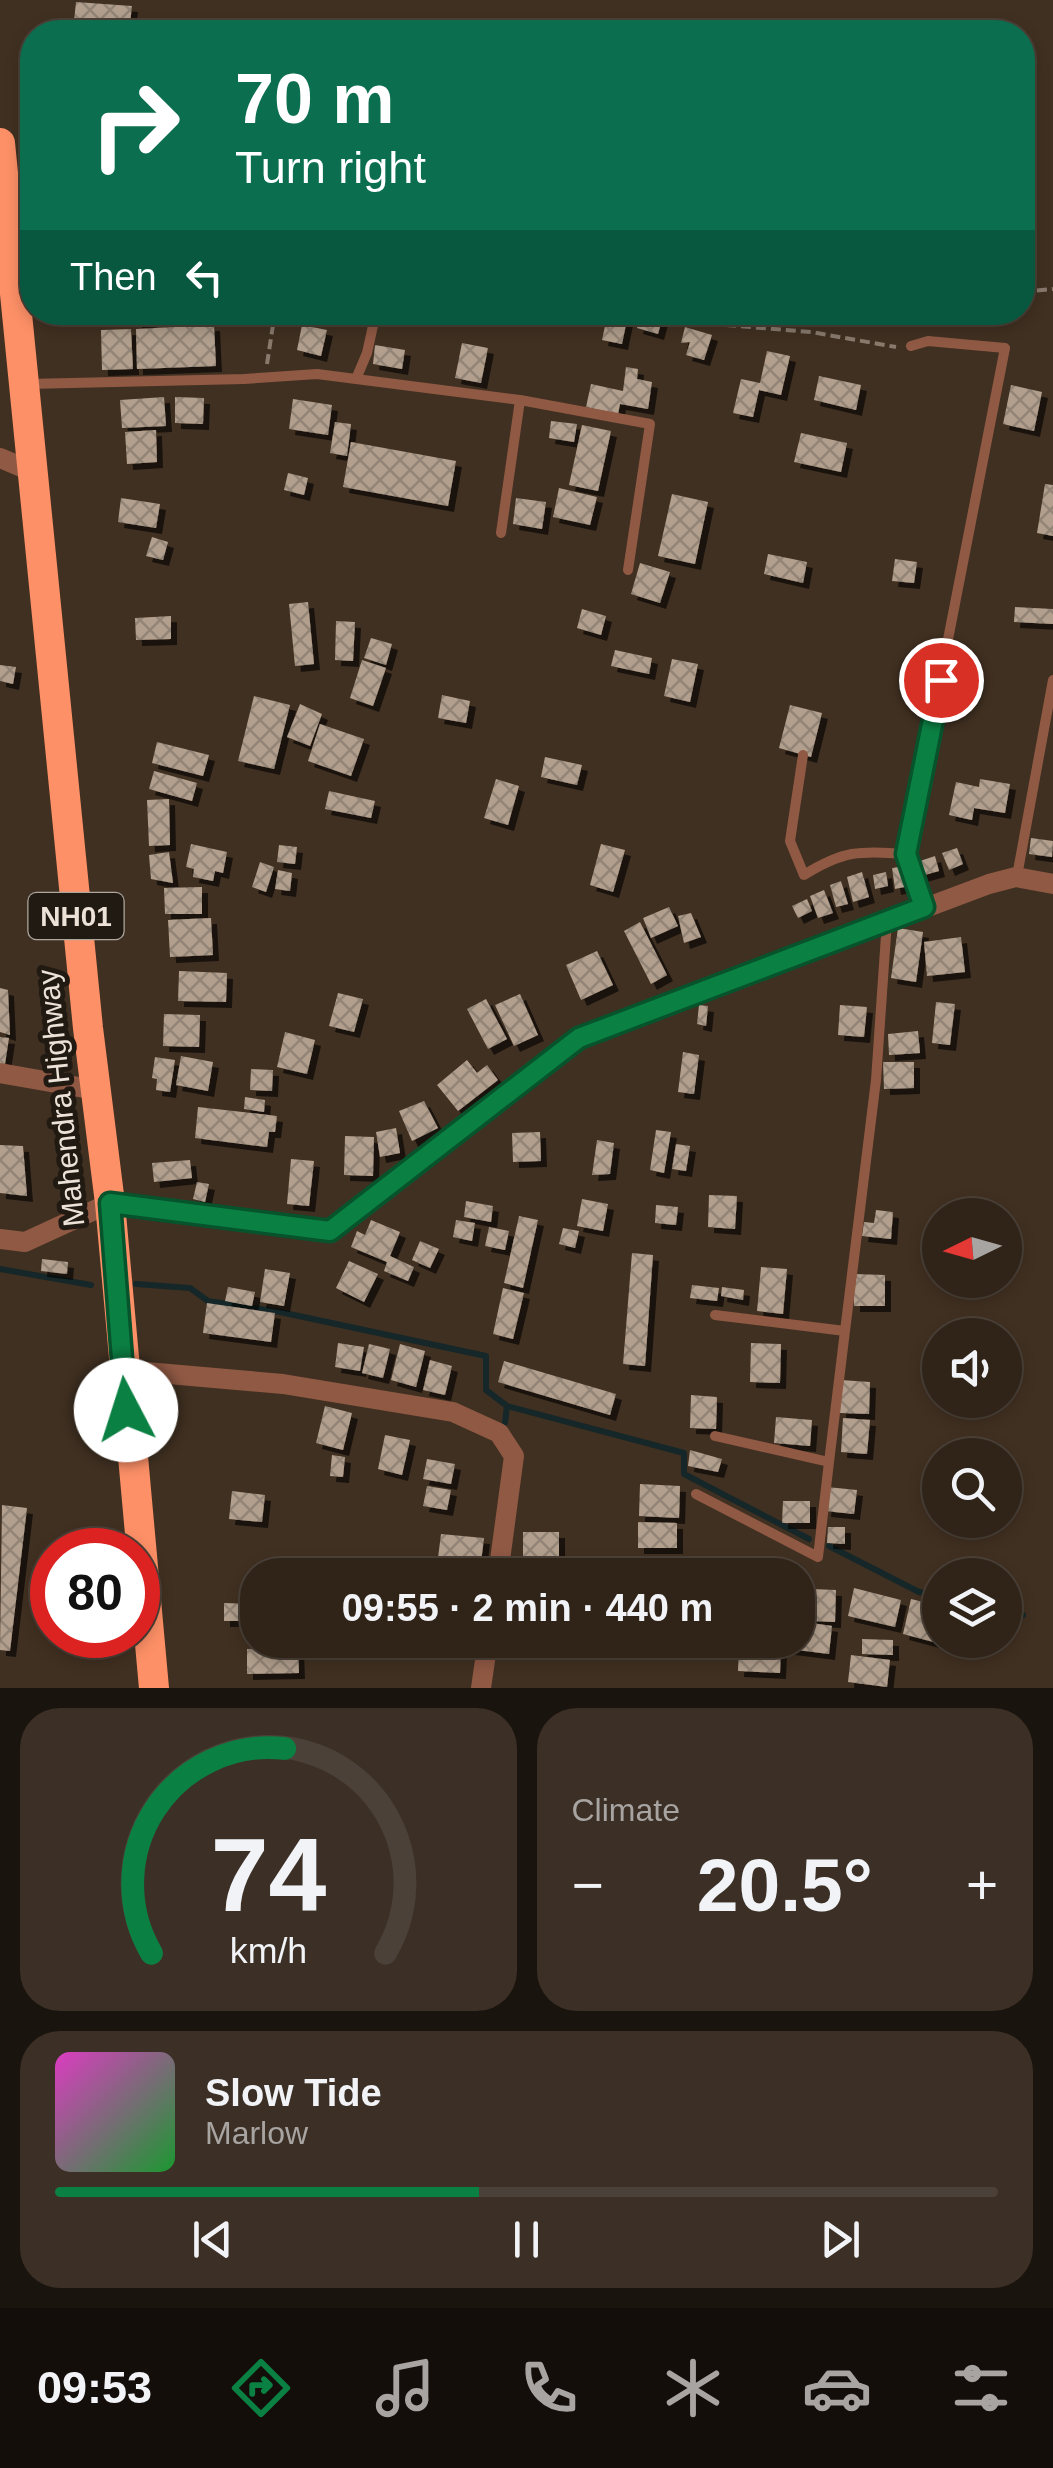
<!DOCTYPE html>
<html lang="en">
<head>
<meta charset="utf-8">
<style>
	:root { --surface:#302419; --page:#3c3026; --text:#f1f3f6; --muted:#a8a4a2; --line:#4b4138; --accent:#0b8043 }
	body { margin:0; font-family:Arial,sans-serif; background:var(--page); color:var(--text); height:100vh; display:flex; flex-direction:column; font-size:38px; white-space:nowrap }
	* { box-sizing:border-box; margin:0 }
	p { font-size:32px; color:var(--muted) }
	.icon { flex:none; width:55px; height:55px; fill:none; stroke:currentColor; stroke-width:2; stroke-linecap:round; stroke-linejoin:round }
	.map { position:relative; height:1688px; overflow:hidden }
	.side { display:flex; flex-direction:column; gap:20px; padding:20px; background:#1a140e; flex:1 }
	.side>* { flex:none }
	.guide { position:absolute; left:20px; top:20px; width:1015px; height:305px; border-radius:40px; box-shadow:0 5px 15px #0003,0 0 0 2px var(--line); background:#0b6e4f; color:#fff; overflow:hidden }
	.needle { width:65px; rotate:265deg }
	.buttons { position:absolute; left:922px; top:1198px; display:grid; gap:20px }
	.buttons a { display:grid; place-items:center; width:100px; height:100px; border-radius:50%; background:var(--surface); box-shadow:0 5px 15px #0003,0 0 0 2px var(--line); font-size:50px }
	.speed { position:absolute; left:30px; top:1528px; display:flex; gap:20px; font-size:50px; font-weight:700; text-align:center }
	.speed>* { display:grid; place-content:center; width:130px; height:130px; border-radius:50%; background:var(--surface); box-shadow:0 5px 15px #0003,0 0 0 2px var(--line); line-height:1 }
	.speed .limit { border:15px solid #d22; background:#fff; color:#111 }
	.pin { position:absolute; display:grid; place-items:center; width:85px; height:85px; color:#fff; margin:-42px; border:5px solid #fff; border-radius:50%; box-shadow:0 2px 10px #0007 }
	.me { position:absolute; width:110px; margin:-55px; rotate:355deg; stroke-linejoin:round; filter:drop-shadow(0 0 8px #0008) }
	.turn { display:flex; align-items:center; gap:35px; height:210px; padding:0 50px; font-size:45px }
	.turn .icon { width:130px; height:130px; stroke-width:2.5 }
	.turn b { display:block; font-size:70px; line-height:85px }
	.then { display:flex; align-items:center; height:95px; padding:0 50px; background:#0003; gap:20px; font-size:38px }
	.big { font-size:75px; font-weight:800; line-height:1.1 }
	.side .tile { flex:1; display:flex; flex-direction:column; justify-content:center; gap:15px; min-width:0; padding:0 35px; border-radius:40px; background:var(--page) }
	.side .dial { align-items:center; gap:0 }
	.dial svg { height:260px; overflow:visible; fill:none; stroke:var(--line); stroke-width:7; stroke-linecap:round; text-anchor:middle }
	.dial text { fill:var(--text); stroke:none }
	.song { display:flex; align-items:center; gap:30px }
	.cover { width:120px; height:120px; border-radius:15px; background:linear-gradient(135deg,hsl(310 70% 55%),hsl(130 70% 35%)) }
	.played { height:10px; border-radius:5px; background:linear-gradient(90deg,var(--accent) 45%,var(--line) 45%) }
	.keys { display:flex; justify-content:space-around; direction:ltr }
	.heat { display:flex; justify-content:space-between; align-items:center; font-size:55px; direction:ltr }
	.side .tiles { flex:1; display:grid; gap:20px; grid-template-columns:1fr 1fr }
	.tile:last-child { grid-column:span 2 }
	.trip { position:absolute; left:240px; top:1558px; width:575px; height:100px; border-radius:40px; background:var(--surface); box-shadow:0 5px 15px #0003,0 0 0 2px var(--line); font-weight:800; line-height:100px; text-align:center }
	.dock { display:flex; height:160px; justify-content:space-around; align-items:center; background:#130e0a; color:var(--muted) }
	.dock .icon { width:70px; height:70px }
	.dock .selected { color:var(--accent) }
	.dock b { font-size:45px; color:var(--text) }
	.map>svg:first-child { display:block }
</style>
</head>
<body>
<div class="map">
<svg width="1053" height="1688" viewBox="0 0 1053 1688">
	<defs>
		<pattern id="building-cross-hatch" width="8" height="8" patternUnits="userSpaceOnUse" patternTransform="scale(2.5)"><rect width="8" height="8" fill="#b29f8d"/><path d="M0 0l8 8M0 8l8-8" fill="none" stroke="#928476"/></pattern>
		<filter id="shadow"><feDropShadow dx="6" dy="6" stdDeviation="0" flood-color="#0009"/></filter>
	</defs>
	<rect width="100%" height="100%" fill="#403021"/>
	<g fill="none" stroke-linecap="round" stroke-linejoin="round">
		<path stroke="#152728" stroke-width="6" d="M 0,1269 L 91,1285
			M 136,1284 L 190,1288 L 208,1301 L 280,1312 L 486,1356 L 486,1390 L 507,1406 L 505,1423
			M 507,1406 L 684,1453 L 684,1474 L 809,1539
			M 829,1546 L 919,1592 L 940,1596
			M 1005,1611 L 1023,1615"/>
	</g>
	<path fill="url(#building-cross-hatch)" filter="url(#shadow)" d="M 76,2 L 132,6 L 129,32 L 73,30 Z
		M 195,26 L 243,30 L 243,32 L 195,32 Z
		M 136,312 L 234,312 L 235,319 L 136,322 Z
		M 608,312 L 628,315 L 622,344 L 602,340 Z
		M 641,312 L 664,312 L 658,334 L 637,328 Z
		M 214,325 L 216,366 L 137,369 L 136,329 Z
		M 302,325 L 327,330 L 321,356 L 297,350 Z
		M 685,327 L 712,335 L 704,360 L 686,355 L 690,342 L 681,343 Z
		M 131,329 L 133,369 L 102,370 L 101,330 Z
		M 462,343 L 488,348 L 481,383 L 455,378 Z
		M 375,345 L 405,350 L 402,369 L 373,364 Z
		M 767,351 L 790,356 L 781,395 L 759,390 L 753,417 L 733,413 L 741,379 L 760,383 Z
		M 626,367 L 638,369 L 637,379 L 652,382 L 648,409 L 620,404 L 618,414 L 586,407 L 591,384 L 623,391 Z
		M 819,376 L 861,385 L 856,410 L 814,400 Z
		M 1011,385 L 1042,392 L 1034,431 L 1003,424 Z
		M 164,397 L 166,426 L 122,428 L 120,400 Z
		M 175,397 L 204,398 L 203,424 L 175,423 Z
		M 293,399 L 332,405 L 328,435 L 289,429 Z
		M 551,421 L 577,424 L 574,442 L 549,438 Z
		M 335,422 L 351,424 L 347,456 L 330,453 Z
		M 582,425 L 611,431 L 598,491 L 569,485 Z
		M 156,430 L 157,462 L 127,464 L 125,432 Z
		M 801,433 L 847,443 L 841,472 L 794,462 Z
		M 351,442 L 456,461 L 448,506 L 343,487 Z
		M 288,473 L 308,478 L 304,495 L 284,490 Z
		M 1045,484 L 1053,485 L 1053,536 L 1037,533 Z
		M 559,488 L 597,497 L 590,525 L 553,517 Z
		M 672,494 L 708,502 L 695,564 L 658,556 Z
		M 121,498 L 160,504 L 156,528 L 118,522 Z
		M 516,498 L 546,502 L 542,529 L 513,524 Z
		M 152,537 L 168,542 L 163,560 L 146,556 Z
		M 768,554 L 807,562 L 803,583 L 764,574 Z
		M 895,559 L 917,562 L 914,583 L 892,581 Z
		M 640,563 L 670,572 L 660,603 L 631,594 Z
		M 308,602 L 314,664 L 295,666 L 289,604 Z
		M 1015,607 L 1053,609 L 1053,624 L 1014,622 Z
		M 582,609 L 606,616 L 601,635 L 577,628 Z
		M 171,616 L 171,639 L 136,640 L 135,618 Z
		M 336,621 L 355,622 L 353,661 L 335,660 Z
		M 371,638 L 392,644 L 386,665 L 364,658 Z
		M 615,650 L 652,658 L 649,674 L 611,666 Z
		M 672,659 L 698,664 L 690,702 L 664,696 Z
		M 362,660 L 386,668 L 373,706 L 350,698 Z
		M 0,665 L 16,667 L 13,684 L 0,681 Z
		M 442,695 L 470,701 L 466,723 L 438,718 Z
		M 254,696 L 290,705 L 274,769 L 238,761 Z
		M 300,704 L 322,714 L 310,746 L 287,737 Z
		M 790,705 L 822,713 L 811,757 L 779,748 Z
		M 320,724 L 364,739 L 351,776 L 308,761 Z
		M 157,742 L 209,755 L 203,776 L 152,763 Z
		M 545,757 L 582,765 L 577,785 L 541,777 Z
		M 154,771 L 197,783 L 192,801 L 149,789 Z
		M 496,779 L 519,786 L 508,825 L 484,818 Z
		M 980,779 L 1010,784 L 1005,813 L 974,808 L 972,820 L 949,815 L 956,782 L 979,787 Z
		M 329,791 L 375,801 L 371,818 L 325,809 Z
		M 169,799 L 170,845 L 149,846 L 147,800 Z
		M 1031,838 L 1053,841 L 1052,857 L 1029,854 Z
		M 191,844 L 227,852 L 223,873 L 215,871 L 213,881 L 193,877 L 194,869 L 186,867 Z
		M 601,844 L 625,850 L 613,892 L 590,885 Z
		M 279,845 L 297,847 L 295,864 L 277,862 Z
		M 957,848 L 963,864 L 949,870 L 942,853 Z
		M 169,852 L 173,883 L 151,879 L 149,855 Z
		M 935,856 L 939,871 L 921,876 L 917,862 Z
		M 260,862 L 274,867 L 266,892 L 252,887 Z
		M 905,866 L 909,886 L 895,889 L 892,868 Z
		M 278,870 L 292,873 L 290,891 L 275,889 Z
		M 862,872 L 869,897 L 853,902 L 847,877 Z
		M 886,872 L 888,886 L 875,889 L 873,875 Z
		M 841,881 L 848,904 L 836,907 L 830,885 Z
		M 202,887 L 202,914 L 165,914 L 164,888 Z
		M 824,890 L 833,913 L 818,918 L 810,896 Z
		M 807,899 L 812,911 L 798,918 L 792,906 Z
		M 669,907 L 678,926 L 651,938 L 643,918 Z
		M 691,913 L 701,937 L 684,943 L 678,916 Z
		M 211,918 L 213,955 L 170,957 L 168,920 Z
		M 640,922 L 667,975 L 651,984 L 624,931 Z
		M 898,928 L 923,932 L 916,982 L 891,978 Z
		M 961,937 L 965,972 L 927,976 L 924,942 Z
		M 597,951 L 613,985 L 581,1000 L 566,965 Z
		M 179,971 L 227,973 L 226,1002 L 178,1001 Z
		M 0,988 L 8,990 L 10,1035 L 0,1032 Z
		M 338,993 L 363,999 L 354,1032 L 329,1026 Z
		M 520,994 L 538,1035 L 514,1046 L 495,1005 Z
		M 486,999 L 507,1039 L 488,1049 L 467,1009 Z
		M 936,1002 L 955,1004 L 950,1045 L 932,1043 Z
		M 699,1005 L 708,1006 L 706,1026 L 697,1024 Z
		M 840,1005 L 867,1007 L 864,1037 L 838,1035 Z
		M 164,1014 L 200,1015 L 199,1047 L 163,1046 Z
		M 918,1031 L 920,1053 L 889,1055 L 888,1034 Z
		M 285,1032 L 315,1040 L 307,1074 L 277,1067 Z
		M 0,1037 L 9,1038 L 5,1064 L 0,1064 Z
		M 683,1052 L 699,1055 L 694,1094 L 678,1092 Z
		M 181,1056 L 213,1062 L 208,1091 L 176,1085 Z
		M 155,1057 L 175,1060 L 170,1092 L 156,1090 L 157,1079 L 152,1078 Z
		M 467,1060 L 477,1073 L 487,1065 L 498,1080 L 458,1111 L 437,1085 Z
		M 883,1062 L 914,1062 L 914,1088 L 884,1089 Z
		M 251,1069 L 273,1070 L 272,1091 L 250,1090 Z
		M 245,1097 L 265,1100 L 264,1112 L 244,1109 Z
		M 424,1101 L 438,1128 L 412,1141 L 399,1111 Z
		M 198,1107 L 277,1116 L 275,1132 L 269,1132 L 267,1147 L 195,1138 Z
		M 396,1128 L 400,1153 L 380,1157 L 376,1132 Z
		M 656,1130 L 671,1132 L 664,1173 L 650,1170 Z
		M 540,1132 L 541,1161 L 513,1162 L 512,1133 Z
		M 345,1136 L 374,1137 L 373,1176 L 344,1175 Z
		M 597,1140 L 614,1143 L 610,1174 L 592,1175 Z
		M 676,1144 L 690,1146 L 686,1171 L 672,1169 Z
		M 0,1145 L 23,1146 L 27,1196 L 0,1193 Z
		M 291,1159 L 314,1161 L 309,1206 L 287,1204 Z
		M 190,1160 L 192,1178 L 154,1182 L 152,1163 Z
		M 197,1182 L 209,1184 L 205,1202 L 193,1199 Z
		M 709,1195 L 737,1196 L 735,1229 L 708,1227 Z
		M 582,1199 L 608,1204 L 603,1231 L 577,1226 Z
		M 466,1201 L 493,1206 L 491,1222 L 464,1217 Z
		M 656,1205 L 678,1207 L 676,1225 L 655,1223 Z
		M 876,1210 L 893,1212 L 891,1239 L 862,1236 L 864,1222 L 874,1223 Z
		M 519,1216 L 538,1220 L 523,1288 L 504,1283 Z
		M 371,1220 L 400,1232 L 390,1256 L 414,1267 L 408,1281 L 384,1271 L 387,1262 L 351,1247 L 357,1231 L 365,1235 Z
		M 456,1220 L 475,1223 L 472,1241 L 453,1237 Z
		M 489,1227 L 509,1231 L 505,1250 L 485,1246 Z
		M 563,1228 L 579,1231 L 575,1248 L 559,1244 Z
		M 420,1241 L 439,1249 L 430,1268 L 412,1260 Z
		M 632,1253 L 653,1255 L 645,1366 L 623,1364 Z
		M 42,1259 L 68,1262 L 67,1274 L 41,1271 Z
		M 349,1261 L 378,1274 L 364,1302 L 336,1288 Z
		M 761,1267 L 787,1269 L 783,1314 L 757,1311 Z
		M 265,1269 L 290,1273 L 284,1306 L 260,1302 Z
		M 854,1274 L 885,1275 L 885,1306 L 854,1306 Z
		M 692,1285 L 719,1288 L 717,1301 L 690,1298 Z
		M 228,1287 L 255,1292 L 252,1306 L 225,1301 Z
		M 722,1287 L 744,1290 L 743,1300 L 721,1296 Z
		M 503,1288 L 524,1293 L 513,1339 L 493,1334 Z
		M 207,1303 L 275,1313 L 271,1342 L 203,1333 Z
		M 338,1343 L 364,1347 L 360,1371 L 335,1367 Z
		M 751,1343 L 781,1344 L 780,1383 L 750,1382 Z
		M 369,1344 L 390,1349 L 383,1378 L 362,1373 Z
		M 400,1344 L 425,1351 L 416,1387 L 391,1380 Z
		M 430,1360 L 452,1366 L 445,1395 L 423,1390 Z
		M 504,1361 L 616,1394 L 610,1415 L 498,1382 Z
		M 841,1380 L 870,1382 L 869,1414 L 840,1413 Z
		M 691,1395 L 717,1397 L 716,1429 L 690,1428 Z
		M 325,1406 L 352,1413 L 343,1450 L 316,1443 Z
		M 776,1417 L 812,1420 L 810,1446 L 774,1443 Z
		M 843,1418 L 870,1420 L 867,1454 L 841,1452 Z
		M 385,1435 L 410,1440 L 402,1475 L 378,1469 Z
		M 690,1450 L 722,1459 L 718,1472 L 688,1466 Z
		M 332,1455 L 345,1457 L 343,1477 L 330,1476 Z
		M 427,1459 L 455,1464 L 451,1484 L 423,1479 Z
		M 640,1484 L 680,1486 L 679,1518 L 639,1516 Z
		M 427,1486 L 451,1490 L 447,1510 L 423,1506 Z
		M 827,1487 L 857,1490 L 854,1514 L 825,1511 Z
		M 232,1491 L 265,1495 L 262,1522 L 229,1519 Z
		M 783,1501 L 810,1501 L 810,1523 L 782,1523 Z
		M 2,1505 L 27,1508 L 10,1651 L 0,1650 Z
		M 638,1522 L 677,1523 L 677,1548 L 638,1548 Z
		M 828,1527 L 845,1527 L 845,1544 L 827,1543 Z
		M 523,1532 L 559,1532 L 559,1572 L 523,1572 Z
		M 441,1534 L 484,1538 L 481,1562 L 438,1558 Z
		M 437,1562 L 476,1565 L 476,1575 L 436,1575 Z
		M 854,1588 L 901,1600 L 895,1627 L 848,1616 Z
		M 812,1589 L 836,1590 L 835,1622 L 810,1621 Z
		M 911,1599 L 940,1606 L 941,1644 L 903,1634 Z
		M 224,1603 L 253,1604 L 253,1621 L 224,1621 Z
		M 798,1621 L 832,1626 L 829,1654 L 789,1649 L 790,1640 L 798,1640 Z
		M 862,1639 L 893,1640 L 893,1655 L 862,1654 Z
		M 739,1644 L 781,1646 L 780,1673 L 738,1671 Z
		M 298,1648 L 299,1673 L 247,1674 L 247,1649 Z
		M 851,1655 L 890,1660 L 887,1687 L 848,1682 Z"/>
	<g fill="none" stroke-linecap="round" stroke-linejoin="round">
		<path stroke="#887a6d" stroke-width="4" stroke-dasharray="10 5" stroke-linecap="butt" d="M 1022,292 L 1053,289
			M 726,325 L 811,332 L 896,347
			M 267,364 L 275,312"/>
		<path stroke="#905944" stroke-width="10" d="M 356,379 L 367,353 L 376,312
			M 28,384 L 244,379 L 317,374 L 520,400
			M 501,533 L 520,400 L 650,424 L 628,570
			M 803,755 L 790,841 L 804,875 C 842,851 860,850 906,854 L 924,907
			M 906,854 L 1005,348 L 928,341 L 911,346
			M 1017,876 L 1053,680
			M 715,1315 L 845,1331 L 876,1080 L 887,921
			M 715,1436 L 829,1462 L 845,1331
			M 696,1494 L 818,1557 L 829,1462"/>
		<path stroke="#905944" stroke-width="20" d="M 0,458 L 31,471
			M 0,1073 L 96,1090
			M 0,1239 L 25,1242 L 110,1203 L 330,1231 L 579,1038 L 989,884 L 1016,877 L 1053,884
			M 123,1370 L 283,1384 L 453,1412 L 499,1433 L 514,1456 L 498,1575
			M 481,1688 L 488,1640"/>
		<path stroke="#fd9067" stroke-width="30" d="M 0,143 L 88,1028 L 110,1203 L 154,1688"/>
	</g>
	<g fill="none" stroke-linecap="round" stroke-linejoin="round">
		<defs>
			<path id="route" d="M 126,1410 L 110,1203 L 330,1231 L 579,1038 L 924,907 L 906,854 L 941,680"/>
		</defs>
		<use href="#route" stroke="#07532c" stroke-width="25"/>
		<use href="#route" stroke="#0b8043" stroke-width="18"/>
	</g>
	<g text-anchor="middle" stroke-width="10" stroke-linejoin="round" paint-order="stroke">
		<rect fill="#211a13" stroke="#afa69d" stroke-width="2.5" x="28.5" y="893" width="95" height="46" rx="8"/>
		<g font-size="28" font-weight="bold" fill="#ece2d8">
			<text x="76" y="926">NH01</text>
		</g>
		<g font-size="30" fill="#ece2d8" stroke="#211a13">
			<text transform="translate(61 1098) rotate(-96)" y="10">Mahendra Highway</text>
		</g>
	</g>
</svg>
<div class="buttons">
<a><svg class="needle" viewBox="-14 -14 28 28"><path d="M0-13l5 13h-10z" fill="#e53935"/><path d="M0 13l5-13h-10z" fill="#a8a4a2"/></svg></a>
<a><svg class="icon" aria-label="sound" viewBox="0 0 24 24"><path d="M4 9h4l5-4v14l-5-4H4zM17 9q2 3 0 6"/></svg></a>
<a><svg class="icon" aria-label="search" viewBox="0 0 24 24"><circle cx="10" cy="10" r="6"/><path d="M15 15l6 6"/></svg></a>
<a><svg class="icon" aria-label="layers" viewBox="0 0 24 24"><path d="M12 4l9 5-9 5-9-5zM3 14l9 5 9-5"/></svg></a>
</div>
<div class="speed"><div class="limit">80</div></div>
<div class="pin" style="left:941px;top:680px;background:#d93025"><svg class="icon" aria-label="arrive" viewBox="0 0 24 24"><path d="M6 21V4h12l-3 4 3 4H6"/></svg></div>
<svg class="me" style="left:126px;top:1410px" viewBox="-20 -20 40 40"><circle r="19" fill="#fff"/><path d="M0-13L10 11 0 6-10 11z" fill="#0b8043"/></svg>
<div class="trip">09:55 · 2 min · 440 m</div>
<div class="guide">
<div class="turn"><svg class="icon" aria-label="right" viewBox="0 0 24 24"><path d="M7 20v-9h11M14 6l5 5-5 5"/></svg><div><b>70 m</b>Turn right</div></div>
<div class="then">Then<svg class="icon" aria-label="left" viewBox="0 0 24 24"><path d="M17 20v-9H6M10 6l-5 5 5 5"/></svg></div>
</div>
</div>
<section class="side">
<div class="tiles">
<div class="tile dial"><svg viewBox="0 0 100 80">
<path d="M14 69A42 42 0 1 1 86 69"/>
<path d="M14 69A42 42 0 0 1 55 6" stroke="#0b8043"/>
<text x="50" y="56" font-size="32" font-weight="700">74</text>
<text x="50" y="72" font-size="11">km/h</text>
</svg></div>
<div class="tile"><p>Climate</p>
<div class="heat"><a>−</a><b class="big">20.5°</b><a>+</a></div>
</div>
<div class="tile">
<div class="song"><i class="cover"></i><div><b>Slow Tide</b><p>Marlow</p></div></div>
<div class="played"></div>
<div class="keys"><svg class="icon" aria-label="previous" viewBox="0 0 24 24"><path d="M18 5L8 12l10 7zM5 5v14"/></svg><svg class="icon" aria-label="pause" viewBox="0 0 24 24"><path d="M8 5v14M16 5v14"/></svg><svg class="icon" aria-label="next" viewBox="0 0 24 24"><path d="M6 5l10 7-10 7zM19 5v14"/></svg></div>
</div>
</div>
</section>
<nav class="dock">
<b>09:53</b>
<svg class="icon selected" aria-label="directions" viewBox="0 0 24 24"><path d="M12 3l9 9-9 9-9-9zM9 14v-3h6M13 9l2 2-2 2"/></svg>
<svg class="icon" aria-label="music" viewBox="0 0 24 24"><path d="M9 18V5l10-2v13"/><circle cx="6" cy="18" r="3"/><circle cx="16" cy="16" r="3"/></svg>
<svg class="icon" aria-label="phone" viewBox="0 0 24 24"><path d="M5 4h4l2 5-3 2q2 4 5 5l2-3 5 2v4C11 20 4 13 5 4z"/></svg>
<svg class="icon" aria-label="climate" viewBox="0 0 24 24"><path d="M12 3v18M4 7l16 10M4 17L20 7"/></svg>
<svg class="icon" aria-label="car" viewBox="0 0 24 24"><path d="M5 17H2v-5l4-1 3-4h7l3 4 3 1v5h-3M9 17h6M6 11h13"/><circle cx="7" cy="17" r="2"/><circle cx="17" cy="17" r="2"/></svg>
<svg class="icon" aria-label="filters" viewBox="0 0 24 24"><path d="M4 7h16M4 17h16"/><circle cx="9" cy="7" r="2"/><circle cx="15" cy="17" r="2"/></svg>
</nav>
</body>
</html>
